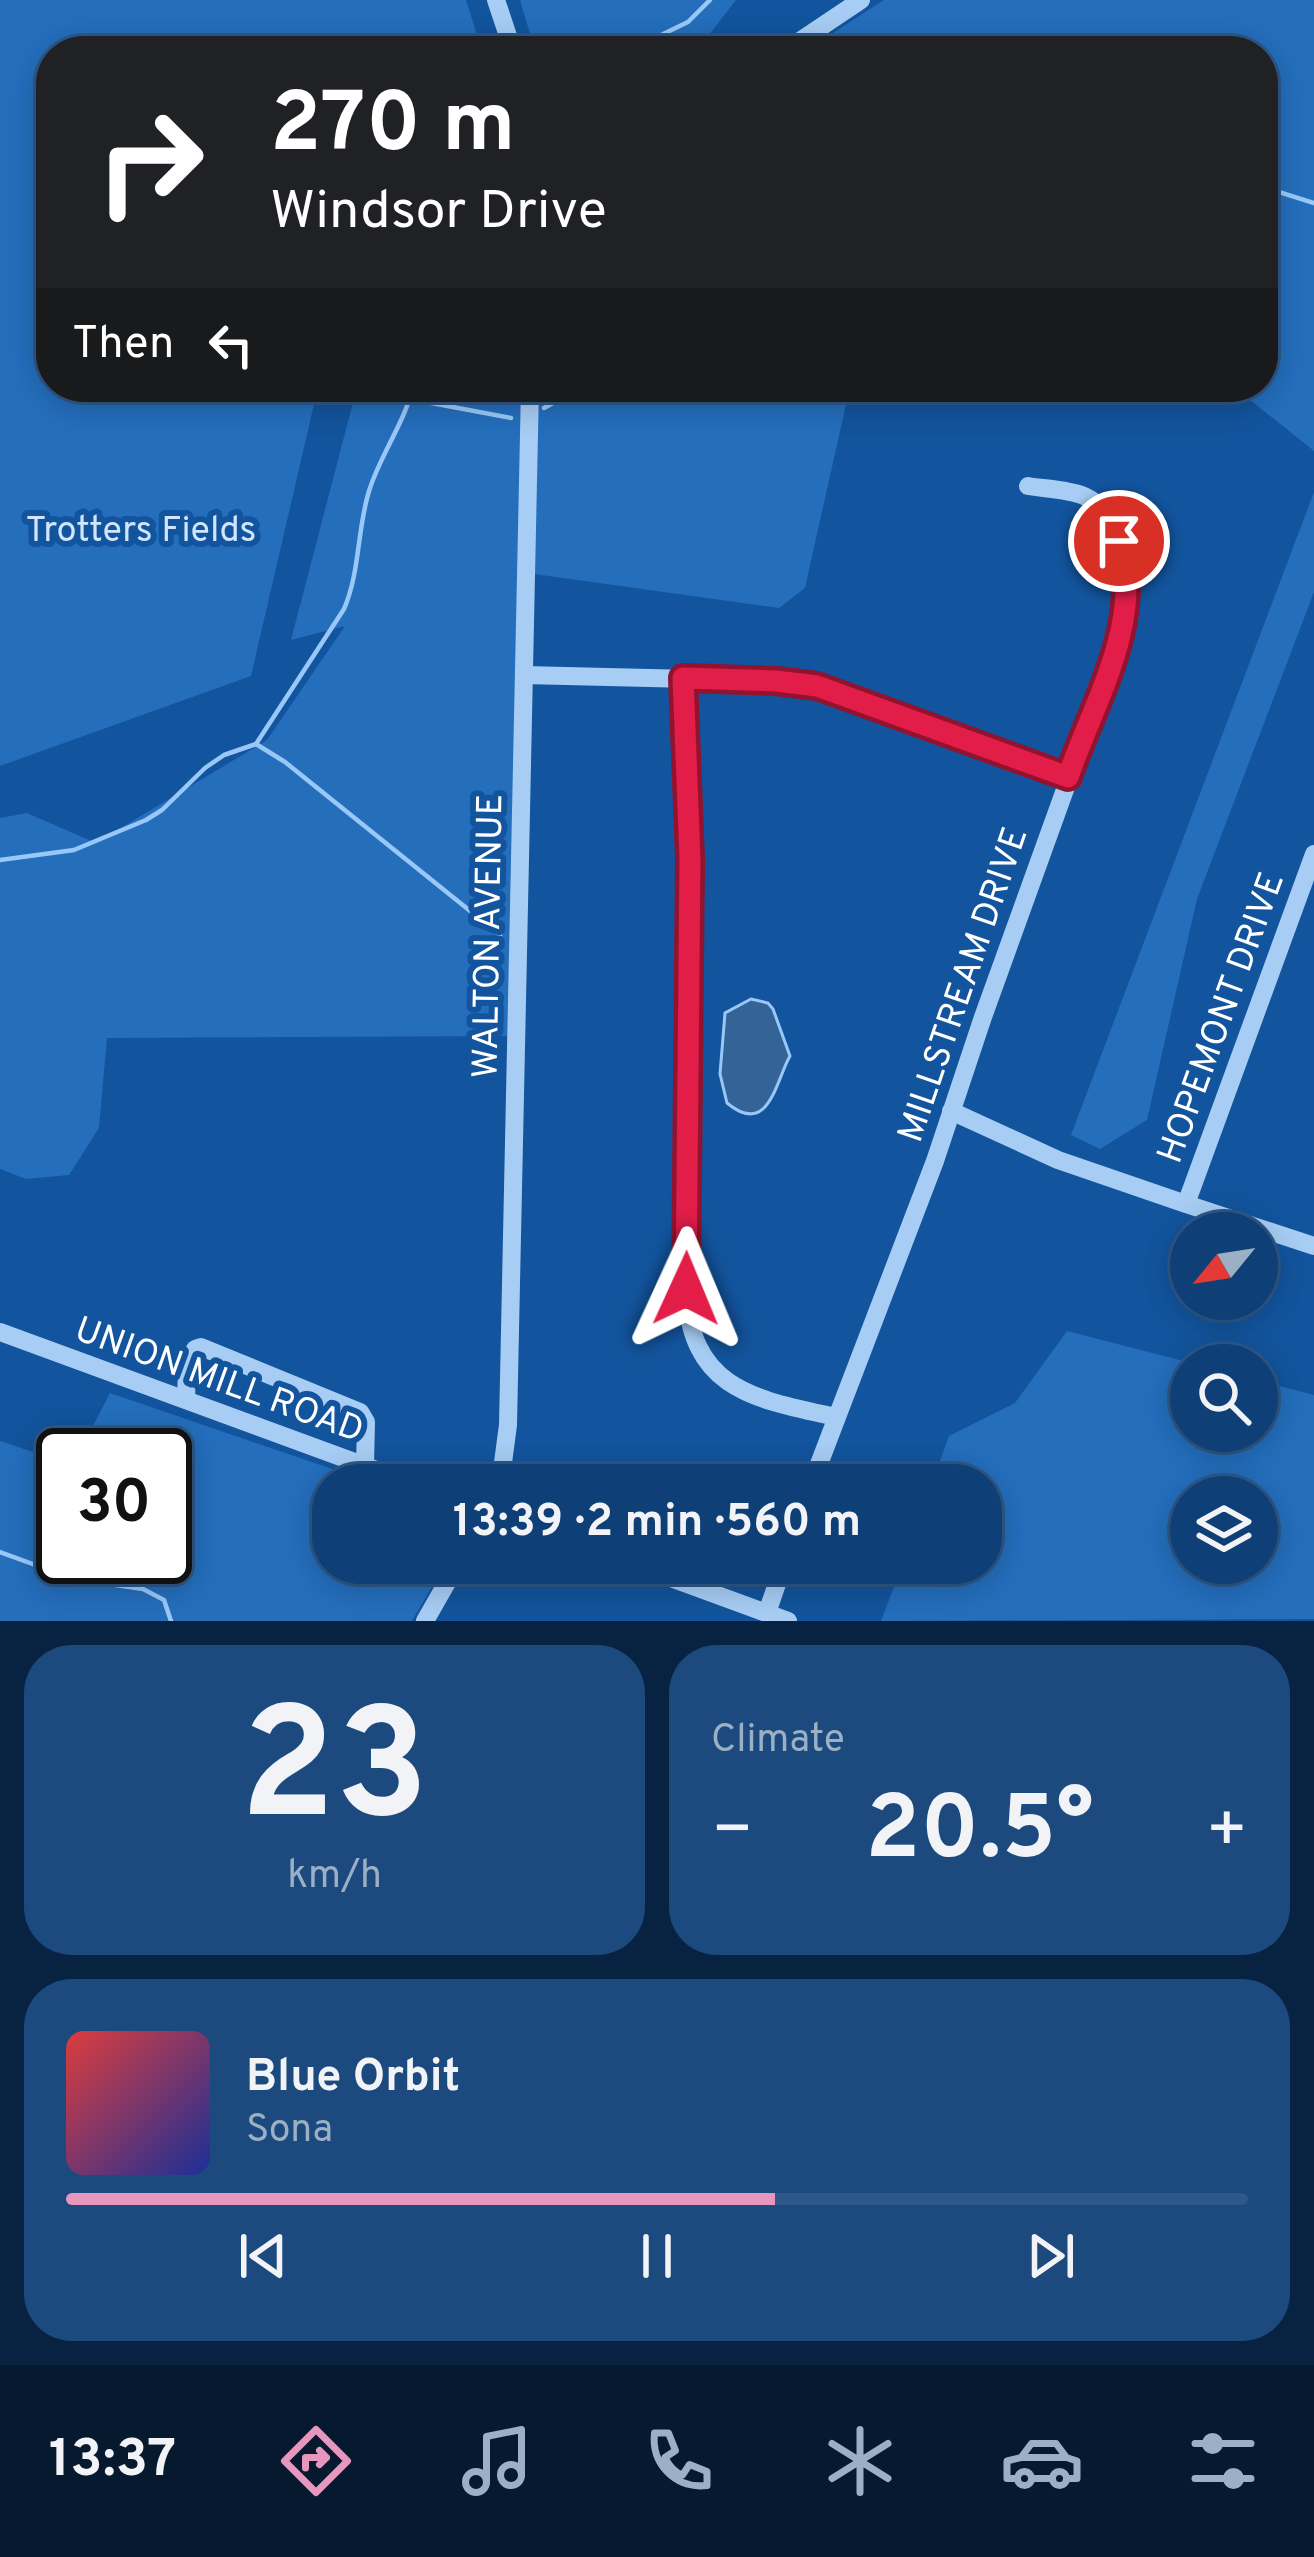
<!DOCTYPE html>
<html lang="en">
<head>
<meta charset="utf-8">
<style>
	:root { --surface:#0e3f76; --page:#1c4a7e; --text:#f1f3f6; --muted:#9bafc5; --line:#2e5888; --accent:#e797bd }
	body { margin:0; font-family:Overpass,sans-serif; background:var(--page); color:var(--text); height:100vh; display:flex; flex-direction:column; font-size:45px; white-space:nowrap }
	* { box-sizing:border-box; margin:0 }
	p { font-size:39px; color:var(--muted) }
	.icon { flex:none; width:66px; height:66px; fill:none; stroke:currentColor; stroke-width:2; stroke-linecap:round; stroke-linejoin:round }
	.map { position:relative; height:1621px; overflow:hidden }
	.side { display:flex; flex-direction:column; gap:24px; padding:24px; background:#082341; flex:1 }
	.side>* { flex:none }
	.banner { position:absolute; left:36px; top:36px; width:1242px; height:366px; border-radius:48px; box-shadow:0 6px 30px #0003,0 0 0 3px var(--line); background:#202124; color:#fff; overflow:hidden }
	.needle { width:78px; rotate:240deg }
	.tools { position:absolute; left:1170px; top:1212px; display:grid; gap:24px }
	.tools a { display:grid; place-items:center; width:108px; height:108px; border-radius:50%; background:var(--surface); box-shadow:0 6px 30px #0003,0 0 0 3px var(--line); font-size:60px }
	.speed { position:absolute; left:36px; top:1428px; display:flex; gap:24px; font-size:60px; font-weight:700; text-align:center }
	.speed>* { display:grid; place-content:center; width:156px; height:156px; border-radius:50%; background:var(--surface); box-shadow:0 6px 30px #0003,0 0 0 3px var(--line); line-height:1 }
	.speed .limit { border:6px solid #111; border-radius:18px; background:#fff; color:#111 }
	.pin { position:absolute; display:grid; place-items:center; width:102px; height:102px; color:#fff; margin:-51px; border:6px solid #fff; border-radius:50%; box-shadow:0 3px 12px #0007 }
	.me { position:absolute; width:132px; margin:-66px; rotate:1deg; stroke-linejoin:round; filter:drop-shadow(0 0 9px #0008) }
	.turn { display:flex; align-items:center; gap:42px; height:252px; padding:0 36px; font-size:54px }
	.turn .icon { width:156px; height:156px; stroke-width:2.5 }
	.turn b { display:block; font-size:84px; line-height:102px }
	.then { display:flex; align-items:center; height:114px; padding:0 36px; background:#0003; gap:24px; font-size:45px }
	.big { font-size:90px; font-weight:700; line-height:1.1 }
	.side .tile { flex:1; display:flex; flex-direction:column; justify-content:center; gap:18px; min-width:0; padding:0 42px; border-radius:48px; background:var(--page) }
	.side .dial { align-items:center; gap:0 }
	.dial b { font-size:156px; line-height:1 }
	.song { display:flex; align-items:center; gap:36px }
	.cover { width:144px; height:144px; border-radius:18px; background:linear-gradient(135deg,hsl(0 70% 55%),hsl(230 70% 35%)) }
	.played { height:12px; border-radius:6px; background:linear-gradient(90deg,var(--accent) 60%,var(--line) 60%) }
	.keys { display:flex; justify-content:space-around; direction:ltr }
	.heat { display:flex; justify-content:space-between; align-items:center; font-size:66px; direction:ltr }
	.side .tiles { flex:1; display:grid; gap:24px; grid-template-columns:1fr 1fr }
	.tile:last-child { grid-column:span 2 }
	.trip { position:absolute; left:312px; top:1464px; width:690px; height:120px; border-radius:48px; background:var(--surface); box-shadow:0 6px 30px #0003,0 0 0 3px var(--line); font-weight:700; line-height:120px; text-align:center }
	.tabs { display:flex; height:192px; justify-content:space-around; align-items:center; background:#06192f; color:var(--muted) }
	.tabs .icon { width:84px; height:84px }
	.tabs .on { color:var(--accent) }
	.tabs b { font-size:54px; color:var(--text) }
	.map>svg:first-child { display:block }
</style>
</head>
<body>
<div class="map">
<svg width="1314" height="1621" viewBox="0 0 1314 1621">
	<rect width="100%" height="100%" fill="#12549d"/>
	<path fill="#246ebc" fill-rule="evenodd" d="M 0,0 L 466,0 L 482,51 L 51,51 L 51,387 L 318,387 L 251,676 L 0,766 Z
		M 520,0 L 736,0 L 708,36 L 685,51 L 535,51 Z
		M 884,0 L 1314,0 L 1314,451 L 1239,391 L 1228,387 L 1263,387 L 1263,51 L 805,51 Z
		M 357,387 L 877,387 L 847,400 L 805,588 L 779,608 L 527,573 L 519,1036 L 107,1038 L 99,1128 L 69,1175 L 26,1179 L 0,1169 L 0,818 L 27,813 L 96,843 L 267,740 L 345,626 L 291,640 Z
		M 1314,492 L 1314,592 L 1197,899 L 1147,1120 L 1100,1149 L 1071,1135 Z
		M 1067,1331 L 1199,1365 L 1191,1365 L 1191,1431 L 1257,1431 L 1257,1380 L 1314,1395 L 1314,1619 L 881,1621 L 903,1563 L 981,1563 L 981,1485 L 931,1485 L 949,1436 L 1015,1403 ZM 1191,1497 L 1257,1497 L 1257,1563 L 1191,1563 Z
		M 110,1393 L 379,1485 L 333,1485 L 333,1563 L 446,1563 L 412,1621 L 0,1621 L 0,1441 L 63,1462 L 63,1557 L 165,1557 L 165,1455 L 78,1455 Z"/>
	<path fill="#346398" stroke="#99c8f8" stroke-width="3" d="M 751,999 L 768,1003 L 773,1009 L 790,1056 C 776,1080 769,1138 727,1103 L 720,1074 L 725,1013 Z"/>
	<g fill="none" stroke-linecap="round" stroke-linejoin="round">
		<path stroke="#99c8f8" stroke-width="4.5" d="M 628,51 L 688,22 L 710,0
			M 1263,187 L 1314,203
			M 410,399 L 511,418
			M 544,408 L 582,387
			M 256,744 L 285,762 L 500,935
			M 0,860 L 74,850 L 146,820 L 162,810 L 205,768 L 224,755 L 256,744 L 344,609 C 360,572 357,530 369,491 C 380,455 404,424 413,387
			M 0,1552 L 74,1579 L 143,1589 L 164,1600 L 171,1621"/>
		<path stroke="#a7cdf4" stroke-width="18" d="M 496,0 L 513,51
			M 785,51 L 861,0
			M 524,675 L 776,681 L 817,686 L 1068,777
			M 683,678 L 690,859 L 686,1289 C 690,1390 754,1399 836,1417
			M 1314,854 L 1186,1204 L 1314,1246
			M 951,1111 L 1058,1160 L 1186,1204
			M 0,1332 L 417,1485
			M 186,1400 L 187,1368 L 195,1349 L 201,1347 L 360,1412 L 366,1422 L 365,1466
			M 500,1485 L 508,1425 L 530,387
			M 811,1485 L 935,1161 L 983,1017 L 1115,651 C 1129,604 1141,522 1084,496 C 1067,489 1045,489 1028,486
			M 630,1563 L 788,1621
			M 767,1613 L 784,1563
			M 425,1621 L 458,1563"/>
	</g>
	<g fill="none" stroke-linecap="round" stroke-linejoin="round">
		<defs>
			<path id="route" d="M 686,1289 L 690,859 L 683,678 L 776,681 L 817,686 L 1068,777 C 1093,703 1145,621 1119,541"/>
		</defs>
		<use href="#route" stroke="#92132f" stroke-width="30"/>
		<use href="#route" stroke="#e11d48" stroke-width="21"/>
	</g>
	<g text-anchor="middle" stroke-width="12" stroke-linejoin="round" paint-order="stroke">
		<g font-size="36" fill="#d0e6fe" stroke="#12549d">
			<text x="141" y="541">Trotters Fields</text>
		</g>
		<g font-size="36" fill="#fff" stroke="#12549d">
			<text transform="translate(486 936) rotate(-89)" y="13">WALTON AVENUE</text>
			<text transform="translate(961 984) rotate(-71)" y="13">MILLSTREAM DRIVE</text>
			<text transform="translate(1219 1017) rotate(-70)" y="13">HOPEMONT DRIVE</text>
			<text transform="translate(220 1378) rotate(20)" y="13">UNION MILL ROAD</text>
		</g>
	</g>
</svg>
<div class="tools">
<a><svg class="needle" viewBox="-14 -14 28 28"><path d="M0-13l5 13h-10z" fill="#e53935"/><path d="M0 13l5-13h-10z" fill="#9bafc5"/></svg></a>
<a><svg class="icon" aria-label="search" viewBox="0 0 24 24"><circle cx="10" cy="10" r="6"/><path d="M15 15l6 6"/></svg></a>
<a><svg class="icon" aria-label="layers" viewBox="0 0 24 24"><path d="M12 4l9 5-9 5-9-5zM3 14l9 5 9-5"/></svg></a>
</div>
<div class="speed"><div class="limit">30</div></div>
<div class="pin" style="left:1119px;top:541px;background:#d93025"><svg class="icon" aria-label="arrive" viewBox="0 0 24 24"><path d="M6 21V4h12l-3 4 3 4H6"/></svg></div>
<svg class="me" style="left:686px;top:1289px" viewBox="-20 -20 40 40"><path d="M0-17L14 15 0 8-14 15z" fill="#e11d48" stroke="#fff" stroke-width="4"/></svg>
<div class="trip">13:39 · 2 min · 560 m</div>
<div class="banner">
<div class="turn"><svg class="icon" aria-label="right" viewBox="0 0 24 24"><path d="M7 20v-9h11M14 6l5 5-5 5"/></svg><div><b>270 m</b>Windsor Drive</div></div>
<div class="then">Then<svg class="icon" aria-label="left" viewBox="0 0 24 24"><path d="M17 20v-9H6M10 6l-5 5 5 5"/></svg></div>
</div>
</div>
<section class="side">
<div class="tiles">
<div class="tile dial"><b>23</b><p>km/h</p></div>
<div class="tile"><p>Climate</p>
<div class="heat"><a>−</a><b class="big">20.5°</b><a>+</a></div>
</div>
<div class="tile">
<div class="song"><i class="cover"></i><div><b>Blue Orbit</b><p>Sona</p></div></div>
<div class="played"></div>
<div class="keys"><svg class="icon" aria-label="previous" viewBox="0 0 24 24"><path d="M18 5L8 12l10 7zM5 5v14"/></svg><svg class="icon" aria-label="pause" viewBox="0 0 24 24"><path d="M8 5v14M16 5v14"/></svg><svg class="icon" aria-label="next" viewBox="0 0 24 24"><path d="M6 5l10 7-10 7zM19 5v14"/></svg></div>
</div>
</div>
</section>
<nav class="tabs">
<b>13:37</b>
<svg class="icon on" aria-label="directions" viewBox="0 0 24 24"><path d="M12 3l9 9-9 9-9-9zM9 14v-3h6M13 9l2 2-2 2"/></svg>
<svg class="icon" aria-label="music" viewBox="0 0 24 24"><path d="M9 18V5l10-2v13"/><circle cx="6" cy="18" r="3"/><circle cx="16" cy="16" r="3"/></svg>
<svg class="icon" aria-label="phone" viewBox="0 0 24 24"><path d="M5 4h4l2 5-3 2q2 4 5 5l2-3 5 2v4C11 20 4 13 5 4z"/></svg>
<svg class="icon" aria-label="climate" viewBox="0 0 24 24"><path d="M12 3v18M4 7l16 10M4 17L20 7"/></svg>
<svg class="icon" aria-label="car" viewBox="0 0 24 24"><path d="M5 17H2v-5l4-1 3-4h7l3 4 3 1v5h-3M9 17h6M6 11h13"/><circle cx="7" cy="17" r="2"/><circle cx="17" cy="17" r="2"/></svg>
<svg class="icon" aria-label="filters" viewBox="0 0 24 24"><path d="M4 7h16M4 17h16"/><circle cx="9" cy="7" r="2"/><circle cx="15" cy="17" r="2"/></svg>
</nav>
</body>
</html>
